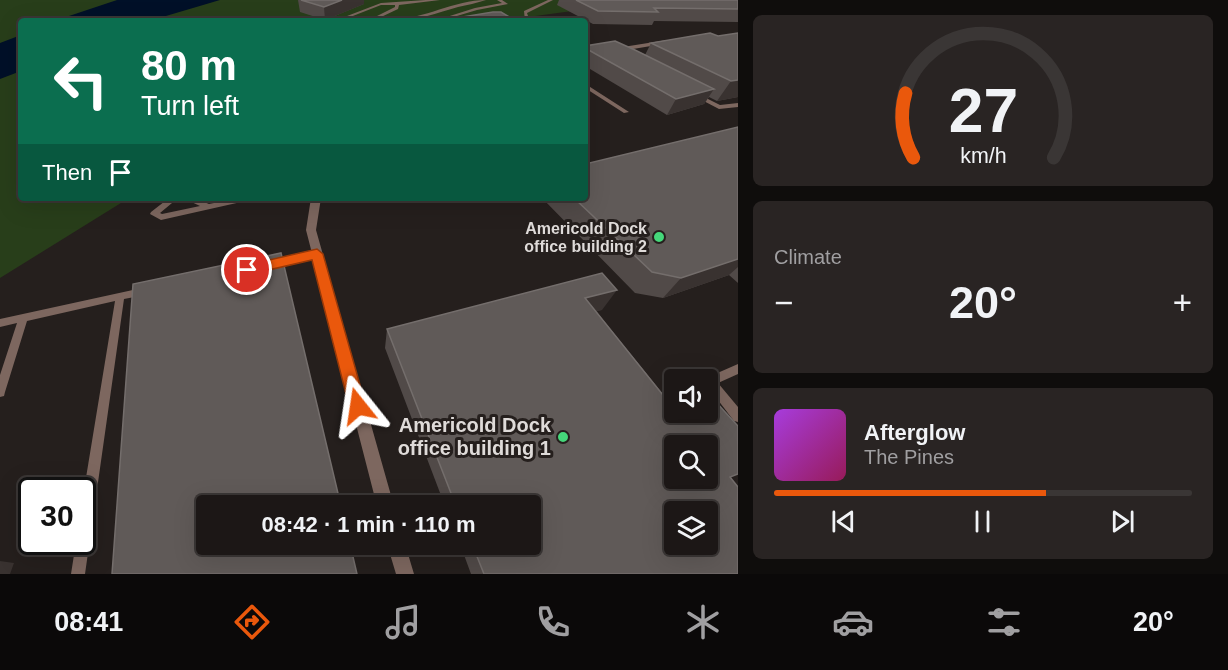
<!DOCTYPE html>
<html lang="en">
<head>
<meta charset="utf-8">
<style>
	:root { --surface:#1c1716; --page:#292423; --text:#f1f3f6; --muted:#a09fa1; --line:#3a3635; --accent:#ea580c }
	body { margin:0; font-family:Arial,sans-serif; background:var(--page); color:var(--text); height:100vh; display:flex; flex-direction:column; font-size:22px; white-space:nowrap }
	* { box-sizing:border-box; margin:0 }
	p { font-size:20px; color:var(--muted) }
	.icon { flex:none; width:33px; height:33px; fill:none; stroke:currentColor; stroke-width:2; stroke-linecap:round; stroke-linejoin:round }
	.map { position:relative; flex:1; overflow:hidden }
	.sheet { display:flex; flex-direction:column; gap:15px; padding:15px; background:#0f0d0c; width:490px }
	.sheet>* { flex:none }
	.hud { position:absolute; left:18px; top:18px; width:570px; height:183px; border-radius:6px; box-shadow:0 6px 24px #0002,0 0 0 2px var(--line); background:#0b6e4f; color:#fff; overflow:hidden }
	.controls { position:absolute; left:664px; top:369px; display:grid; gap:12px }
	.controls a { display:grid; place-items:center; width:54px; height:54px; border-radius:6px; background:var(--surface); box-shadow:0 6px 24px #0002,0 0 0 2px var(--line); font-size:30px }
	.speed { position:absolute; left:18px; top:477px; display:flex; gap:12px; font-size:30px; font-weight:700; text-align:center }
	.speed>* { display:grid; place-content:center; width:78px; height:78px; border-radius:50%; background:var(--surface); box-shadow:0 6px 24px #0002,0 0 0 2px var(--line); line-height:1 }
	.speed .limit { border:3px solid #111; border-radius:9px; background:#fff; color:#111 }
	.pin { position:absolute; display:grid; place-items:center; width:51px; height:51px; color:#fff; margin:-26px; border:3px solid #fff; border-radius:50%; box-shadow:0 2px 6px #0007 }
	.me { position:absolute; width:66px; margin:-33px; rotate:345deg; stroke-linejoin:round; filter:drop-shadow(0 0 4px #0008) }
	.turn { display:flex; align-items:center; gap:21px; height:126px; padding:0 24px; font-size:27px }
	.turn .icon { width:78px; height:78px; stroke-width:2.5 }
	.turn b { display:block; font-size:42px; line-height:51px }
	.then { display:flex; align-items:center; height:57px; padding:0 24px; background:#0003; gap:12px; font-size:22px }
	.big { font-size:45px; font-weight:800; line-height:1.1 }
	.sheet .widget { flex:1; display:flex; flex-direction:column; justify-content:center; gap:9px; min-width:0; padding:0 21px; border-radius:9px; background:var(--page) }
	.sheet .dial { align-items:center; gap:0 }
	.dial svg { height:156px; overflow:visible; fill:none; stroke:var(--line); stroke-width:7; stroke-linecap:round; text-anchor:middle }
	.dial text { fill:var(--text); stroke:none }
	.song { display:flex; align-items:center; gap:18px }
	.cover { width:72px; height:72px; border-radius:9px; background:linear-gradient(135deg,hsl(280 70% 55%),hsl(330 70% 35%)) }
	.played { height:6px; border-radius:3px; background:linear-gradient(90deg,var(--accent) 65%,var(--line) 65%) }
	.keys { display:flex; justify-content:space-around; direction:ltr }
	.heat { display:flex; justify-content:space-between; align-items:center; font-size:33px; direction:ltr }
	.trip { position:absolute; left:196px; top:495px; width:345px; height:60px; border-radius:6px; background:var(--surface); box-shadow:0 6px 24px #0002,0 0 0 2px var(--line); font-weight:800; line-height:60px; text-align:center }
	.tab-bar { display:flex; height:96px; justify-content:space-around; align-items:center; background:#0b0909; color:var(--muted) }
	.tab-bar .icon { width:42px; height:42px }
	.tab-bar .active { color:var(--accent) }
	.tab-bar b { font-size:27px; color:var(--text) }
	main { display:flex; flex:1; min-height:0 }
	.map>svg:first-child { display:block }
</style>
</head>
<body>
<main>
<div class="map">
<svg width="738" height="574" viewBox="0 0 738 574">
	<rect width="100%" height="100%" fill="#251f1d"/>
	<path fill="#283e1a" d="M 0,0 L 653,0 L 498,21 L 21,21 L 21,198 L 129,198 L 0,278 Z"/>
	<path fill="#001028" d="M 117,0 L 220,0 L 149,21 L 54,21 Z
		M 21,35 L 21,71 L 0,79 L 0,43 Z"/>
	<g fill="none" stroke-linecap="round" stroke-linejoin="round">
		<path fill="#7d675f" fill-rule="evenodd" d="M 426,0 L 440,0 L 399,5 L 398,9 L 379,18 C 416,25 450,0 486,0 C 477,3 467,5 458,7 C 432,14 399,28 373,18 L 395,7 L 395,5 L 381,5 L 340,21 L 334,21 L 381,3 Z
			M 497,0 L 502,0 L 508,4 L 477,10 L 440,21 L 434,21 L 475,8 L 502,3 Z
			M 548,0 L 553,0 L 527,13 L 528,16 L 552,21 L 529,19 L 529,21 L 525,21 L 524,11 Z
			M 585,84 L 587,85 L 629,112 L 624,113 L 585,88 Z
			M 696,95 L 700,95 L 720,105 L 738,103 L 738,107 L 719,109 L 696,97 Z
			M 169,198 L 178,198 L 160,213 L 162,214 L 200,206 L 183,198 L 194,198 L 209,204 L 239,198 L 254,198 L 250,200 L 161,220 L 150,214 L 151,212 Z
			M 317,251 L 320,252 L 321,254 L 320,256 L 273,267 L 269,264 L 273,261 Z
			M 142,288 L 145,289 L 147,292 L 145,295 L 124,299 L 85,574 L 71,574 L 76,542 L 82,542 L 82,502 L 115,301 L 27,321 L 5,392 L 4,396 L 0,397 L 0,375 L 17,323 L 0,327 L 0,319 Z
			M 738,364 L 738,374 L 718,383 L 738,407 L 738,422 L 734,421 L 708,387 L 708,380 L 705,380 L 706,378 Z"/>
		<path fill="#7d675f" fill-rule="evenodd" d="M 667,40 L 669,43 L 585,57 L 585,53 Z
			M 311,198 L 321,198 L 316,230 L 394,506 L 377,506 L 306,230 Z
			M 387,544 L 405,544 L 414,574 L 396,574 Z"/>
	</g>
	<path fill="#514a48" d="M 298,0 L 364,0 L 364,4 L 325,20 L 300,12 Z
		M 559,0 L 738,0 L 738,22 L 654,21 L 652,25 L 593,24 L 557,5 Z
		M 738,33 L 738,97 L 717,101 L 709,97 L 704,104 L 667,115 L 585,66 L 585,46 L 645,55 L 651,43 L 718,36 Z
		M 738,127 L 738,283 L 729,275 L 663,298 L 635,293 L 542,198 L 585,198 Z
		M 602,310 L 596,311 L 730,477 L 738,574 L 471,574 L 460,544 L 531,544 L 531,506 L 445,506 L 385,348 L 387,329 Z"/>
	<path fill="#393230" d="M 342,0 L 364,0 L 364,4 L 325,20 L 324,7 Z
		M 738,80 L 738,97 L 717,101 L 731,81 Z
		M 714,89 L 704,104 L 667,115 L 676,99 Z
		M 738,259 L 738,267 L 729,275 L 663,298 L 681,278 Z
		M 617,290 L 602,310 L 572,318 L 585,298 Z
		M 0,561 L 14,563 L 10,574 L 0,574 Z"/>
	<path fill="#605a58" stroke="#746e6c" stroke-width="1.5" fill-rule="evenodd" d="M 301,0 L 342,0 L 324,7 Z
		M 576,0 L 738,0 L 738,9 L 654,8 L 658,12 L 598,11 Z
		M 493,12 L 501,12 L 516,21 L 438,21 Z
		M 710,33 L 718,36 L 738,33 L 738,80 L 731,81 L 651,43 Z
		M 615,41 L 635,50 L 714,89 L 676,99 L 585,48 L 585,46 Z
		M 738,127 L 738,259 L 681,278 L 652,272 L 574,198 L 585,198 L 585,164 Z
		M 281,253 L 341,506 L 207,506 L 207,544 L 350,544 L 357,574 L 112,574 L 133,284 Z
		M 602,273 L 617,290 L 585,298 L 675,410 L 675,412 L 677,412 L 678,414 L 682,412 L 708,412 L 708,404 L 715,401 L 738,426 L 738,474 L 730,477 L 738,487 L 738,574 L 484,574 L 472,544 L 531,544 L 531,506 L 456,506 L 387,329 ZM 675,446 L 708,446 L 708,478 L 675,478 ZM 675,512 L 708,512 L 708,544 L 675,544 Z"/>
	<path fill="#ea580c" stroke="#983908" stroke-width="1.5" d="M 317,249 L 323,254 L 366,406 L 364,412 L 358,414 L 352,412 L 349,406 L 312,260 L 247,275 L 241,270 L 247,265 Z"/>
	<g fill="#45d77a" stroke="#251f1d" stroke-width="2">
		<circle cx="659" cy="237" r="6"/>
		<circle cx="563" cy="437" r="6"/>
	</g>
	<g text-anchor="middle" stroke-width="6" stroke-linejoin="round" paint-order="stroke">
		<g font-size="16" font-weight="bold" fill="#dfdbd9" stroke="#251f1d" text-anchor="end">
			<text x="647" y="234">Americold Dock<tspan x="647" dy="18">office building 2</tspan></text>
		</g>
		<g font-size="20" font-weight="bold" fill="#dfdbd9" stroke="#251f1d" text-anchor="end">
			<text x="551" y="432">Americold Dock<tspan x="551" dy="23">office building 1</tspan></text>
		</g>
	</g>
</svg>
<div class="controls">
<a><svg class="icon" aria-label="sound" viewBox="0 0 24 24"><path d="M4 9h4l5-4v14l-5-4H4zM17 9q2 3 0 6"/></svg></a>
<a><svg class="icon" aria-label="search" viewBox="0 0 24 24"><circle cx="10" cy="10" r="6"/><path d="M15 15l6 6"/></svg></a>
<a><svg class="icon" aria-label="layers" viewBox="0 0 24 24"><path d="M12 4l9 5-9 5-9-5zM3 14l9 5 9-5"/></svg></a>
</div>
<div class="speed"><div class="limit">30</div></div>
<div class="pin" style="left:247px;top:270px;background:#d93025"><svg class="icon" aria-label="arrive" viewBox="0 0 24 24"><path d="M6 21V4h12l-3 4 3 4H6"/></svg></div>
<svg class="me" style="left:358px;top:406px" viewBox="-20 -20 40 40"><path d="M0-17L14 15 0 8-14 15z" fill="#ea580c" stroke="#fff" stroke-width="4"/></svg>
<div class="trip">08:42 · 1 min · 110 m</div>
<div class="hud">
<div class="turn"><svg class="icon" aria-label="left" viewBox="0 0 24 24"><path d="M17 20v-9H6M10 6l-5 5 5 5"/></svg><div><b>80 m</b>Turn left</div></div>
<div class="then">Then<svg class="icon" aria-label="arrive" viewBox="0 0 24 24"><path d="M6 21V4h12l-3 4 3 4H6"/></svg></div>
</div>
</div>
<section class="sheet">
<div class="widget dial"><svg viewBox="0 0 100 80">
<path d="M14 69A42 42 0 1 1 86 69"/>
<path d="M14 69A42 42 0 0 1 10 36" stroke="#ea580c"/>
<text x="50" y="56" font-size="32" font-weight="700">27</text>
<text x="50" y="72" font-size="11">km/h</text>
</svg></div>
<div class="widget"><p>Climate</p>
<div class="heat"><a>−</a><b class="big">20°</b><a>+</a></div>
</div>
<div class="widget">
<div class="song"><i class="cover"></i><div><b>Afterglow</b><p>The Pines</p></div></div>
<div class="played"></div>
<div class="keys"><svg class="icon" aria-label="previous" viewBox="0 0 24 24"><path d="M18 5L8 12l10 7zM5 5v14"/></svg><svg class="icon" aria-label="pause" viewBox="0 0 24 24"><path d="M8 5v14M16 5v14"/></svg><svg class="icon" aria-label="next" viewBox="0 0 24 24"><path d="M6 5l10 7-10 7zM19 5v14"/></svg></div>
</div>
</section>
</main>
<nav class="tab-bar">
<b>08:41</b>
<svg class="icon active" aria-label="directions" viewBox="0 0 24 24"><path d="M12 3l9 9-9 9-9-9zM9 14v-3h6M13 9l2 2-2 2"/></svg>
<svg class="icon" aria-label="music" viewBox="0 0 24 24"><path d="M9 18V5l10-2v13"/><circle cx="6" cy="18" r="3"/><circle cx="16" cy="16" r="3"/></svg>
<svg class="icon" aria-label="phone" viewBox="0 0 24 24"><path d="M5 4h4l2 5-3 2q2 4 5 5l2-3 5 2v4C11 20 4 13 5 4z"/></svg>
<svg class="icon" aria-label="climate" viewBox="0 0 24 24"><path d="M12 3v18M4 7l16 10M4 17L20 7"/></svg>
<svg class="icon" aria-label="car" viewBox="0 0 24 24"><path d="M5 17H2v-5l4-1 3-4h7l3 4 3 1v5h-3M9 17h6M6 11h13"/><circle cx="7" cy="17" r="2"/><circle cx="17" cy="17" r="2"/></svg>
<svg class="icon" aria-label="filters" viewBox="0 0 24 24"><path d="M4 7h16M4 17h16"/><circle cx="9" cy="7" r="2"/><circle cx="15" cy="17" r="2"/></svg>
<b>20°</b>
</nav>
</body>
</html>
